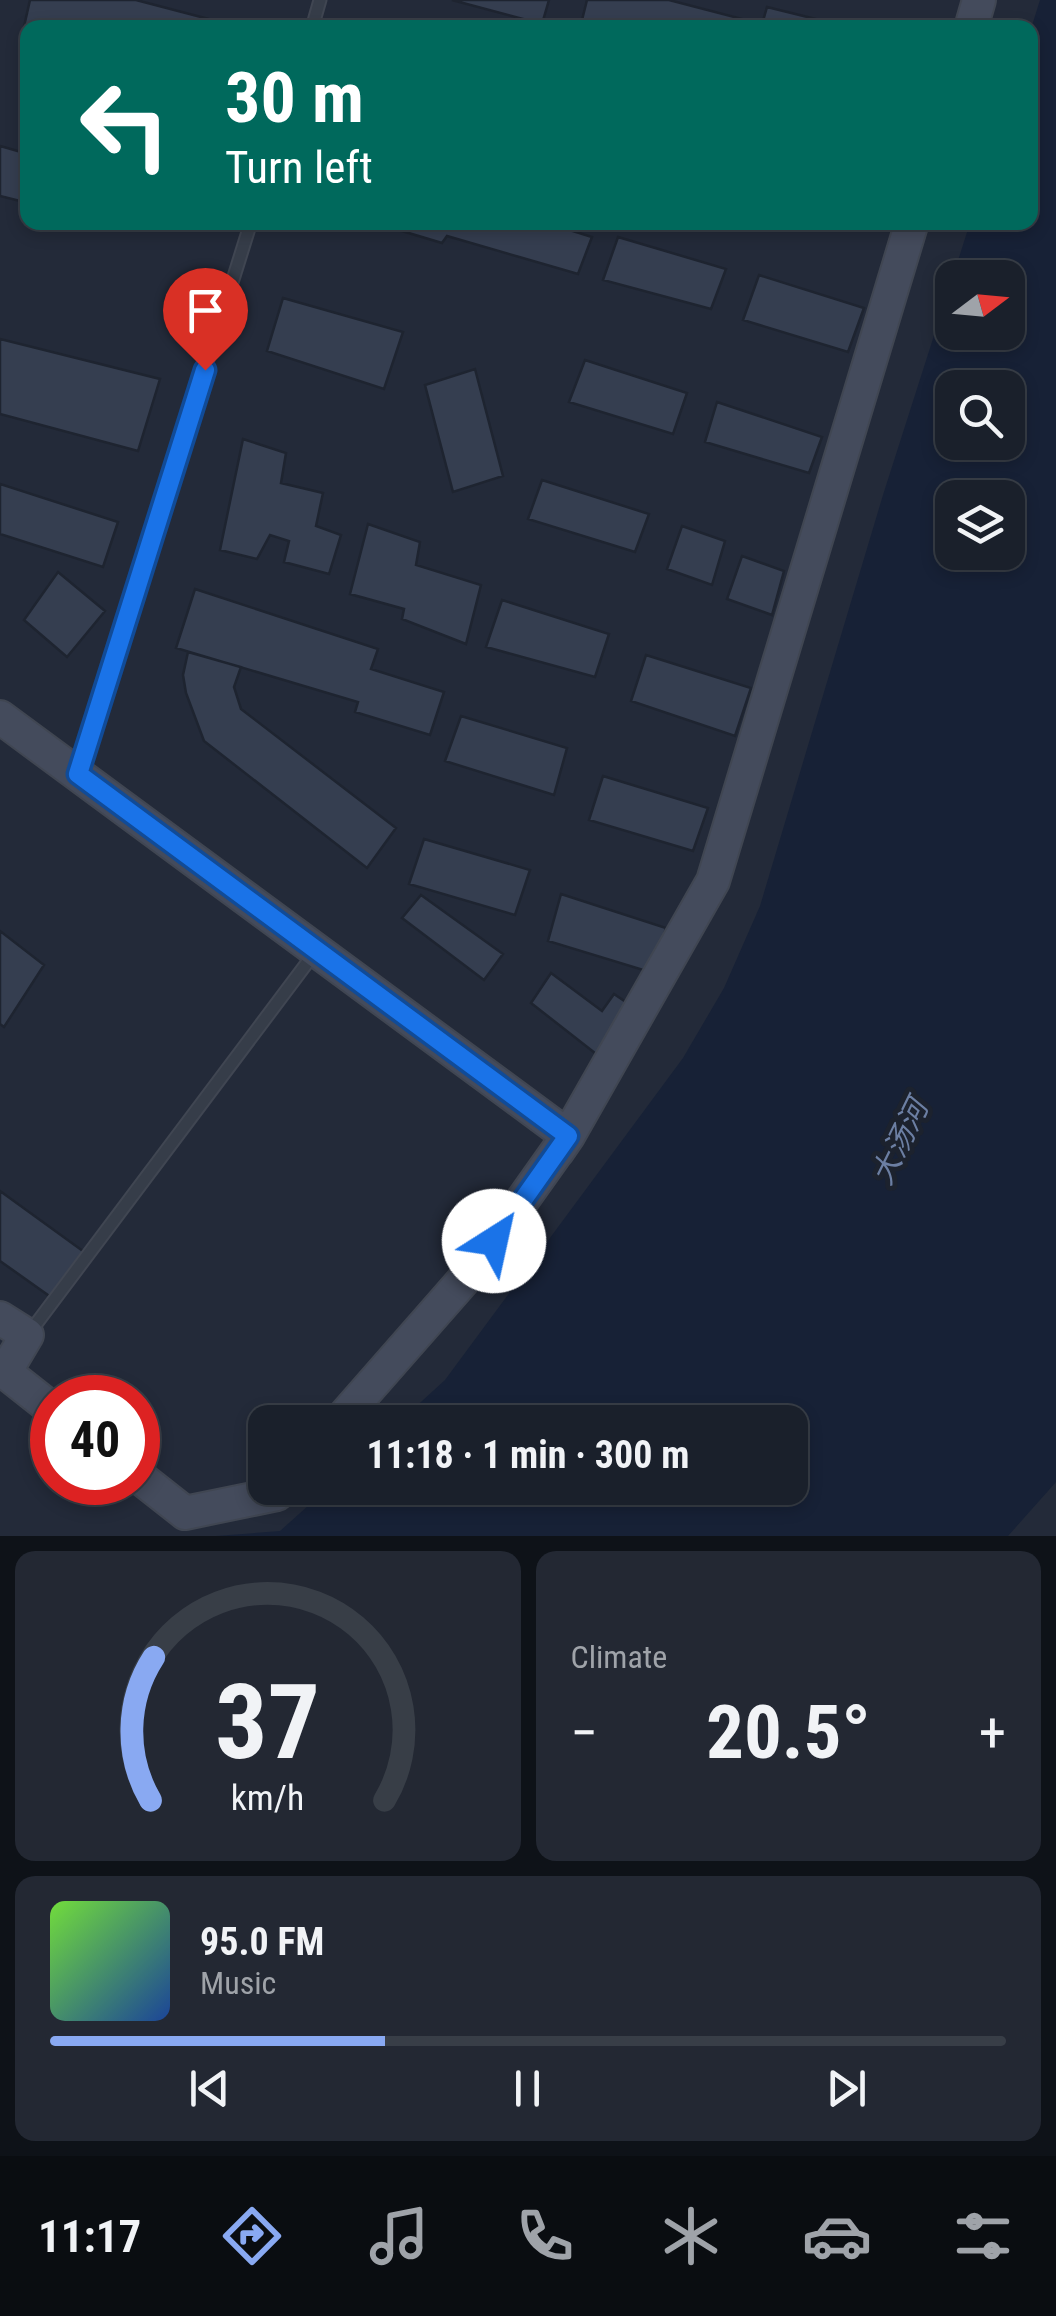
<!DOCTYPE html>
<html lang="en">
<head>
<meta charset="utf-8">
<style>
	:root { --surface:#1a202b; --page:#232833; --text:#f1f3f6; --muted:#9fa3a9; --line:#383e47; --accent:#89a9f2 }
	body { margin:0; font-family:"Roboto Condensed","Noto Sans SC",sans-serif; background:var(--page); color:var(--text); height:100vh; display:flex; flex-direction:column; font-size:38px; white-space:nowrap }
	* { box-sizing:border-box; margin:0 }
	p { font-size:32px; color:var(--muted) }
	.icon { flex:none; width:55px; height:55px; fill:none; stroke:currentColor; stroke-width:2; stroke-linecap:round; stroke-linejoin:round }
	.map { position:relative; height:1536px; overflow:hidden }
	.drawer { display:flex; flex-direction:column; gap:15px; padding:15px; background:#0e1218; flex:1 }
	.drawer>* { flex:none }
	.guide { position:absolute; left:20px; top:20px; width:1018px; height:210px; border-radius:20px; box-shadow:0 5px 15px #0003,0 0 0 2px var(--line); background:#00695c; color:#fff; overflow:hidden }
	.needle { width:65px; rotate:74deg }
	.tools { position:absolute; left:935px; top:260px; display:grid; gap:20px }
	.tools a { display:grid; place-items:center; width:90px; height:90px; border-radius:20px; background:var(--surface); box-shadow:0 5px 15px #0003,0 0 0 2px var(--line); font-size:50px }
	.speed { position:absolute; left:30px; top:1375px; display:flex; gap:20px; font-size:50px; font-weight:700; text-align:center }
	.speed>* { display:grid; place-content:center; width:130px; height:130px; border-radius:50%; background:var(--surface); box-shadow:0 5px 15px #0003,0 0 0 2px var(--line); line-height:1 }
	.speed .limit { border:15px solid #d22; background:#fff; color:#111 }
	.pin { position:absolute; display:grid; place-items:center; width:85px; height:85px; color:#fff; margin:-102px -42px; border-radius:50% 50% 50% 0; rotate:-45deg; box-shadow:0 0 10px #0007 }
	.pin .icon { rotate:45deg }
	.me { position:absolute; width:110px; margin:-55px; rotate:35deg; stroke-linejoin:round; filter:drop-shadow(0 0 8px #0008) }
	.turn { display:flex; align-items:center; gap:35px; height:210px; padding:0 40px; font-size:45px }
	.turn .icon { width:130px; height:130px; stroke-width:2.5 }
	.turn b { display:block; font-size:70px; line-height:85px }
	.big { font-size:75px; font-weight:700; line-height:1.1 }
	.drawer .card { flex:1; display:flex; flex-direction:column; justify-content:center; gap:15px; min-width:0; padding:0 35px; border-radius:20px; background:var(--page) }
	.drawer .dial { align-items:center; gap:0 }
	.dial svg { height:260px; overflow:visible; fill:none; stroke:var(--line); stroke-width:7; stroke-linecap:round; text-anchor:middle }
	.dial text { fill:var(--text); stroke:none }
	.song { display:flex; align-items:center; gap:30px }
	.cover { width:120px; height:120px; border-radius:15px; background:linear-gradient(135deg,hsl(100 70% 55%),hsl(220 70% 35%)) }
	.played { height:10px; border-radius:5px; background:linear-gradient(90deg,var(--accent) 35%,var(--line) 35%) }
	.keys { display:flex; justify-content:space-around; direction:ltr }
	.heat { display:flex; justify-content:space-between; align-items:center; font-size:55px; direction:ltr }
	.drawer .tiles { flex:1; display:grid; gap:15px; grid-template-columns:1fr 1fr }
	.card:last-child { grid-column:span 2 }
	.trip { position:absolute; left:248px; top:1405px; width:560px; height:100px; border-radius:20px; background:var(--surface); box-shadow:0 5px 15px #0003,0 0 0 2px var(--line); font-weight:700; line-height:100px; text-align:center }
	.tabs { display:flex; height:160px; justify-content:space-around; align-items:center; background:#0a0d11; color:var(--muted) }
	.tabs .icon { width:70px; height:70px }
	.tabs .active { color:var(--accent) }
	.tabs b { font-size:45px; color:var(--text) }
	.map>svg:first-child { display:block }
</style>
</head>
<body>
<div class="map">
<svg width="1056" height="1536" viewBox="0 0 1056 1536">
	<rect width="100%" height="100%" fill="#232a39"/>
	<path fill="#172136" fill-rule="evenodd" d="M 1040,0 L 1056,0 L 1056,1482 L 1008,1536 L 216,1536 L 280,1531 L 328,1488 L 790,1488 L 790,1422 L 399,1422 L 445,1380 L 683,1058 L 724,988 L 760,906 L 883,495 L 970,223 L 1030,222 L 1030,32 ZM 952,278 L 1008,278 L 1008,332 L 952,332 ZM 952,388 L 1008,388 L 1008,442 L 952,442 ZM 952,498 L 1008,498 L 1008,552 L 952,552 Z"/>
	<path fill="#353e50" stroke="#1e2430" stroke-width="2.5" d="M 30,0 L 136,0 L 243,28 L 28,28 L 28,32 L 23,31 Z
		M 452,0 L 549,0 L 542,24 Z
		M 587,0 L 669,0 L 746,20 L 743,28 L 580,28 Z
		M 767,7 L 852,28 L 761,28 Z
		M 0,146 L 28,154 L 28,203 L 0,196 Z
		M 372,222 L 544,222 L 592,237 L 578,274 L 447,236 L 442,243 Z
		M 618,237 L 726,269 L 711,309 L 603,280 Z
		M 759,275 L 864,308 L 848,352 L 743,320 Z
		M 283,298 L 403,332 L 384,389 L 267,351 Z
		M 0,339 L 160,379 L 138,451 L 0,414 Z
		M 585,360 L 687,393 L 673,434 L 569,402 Z
		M 475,369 L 503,476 L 453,492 L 425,385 Z
		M 717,402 L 822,437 L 809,473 L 705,442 Z
		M 243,439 L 286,453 L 281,483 L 323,493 L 316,526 L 341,535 L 329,574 L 284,562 L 289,541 L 270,535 L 257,559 L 220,550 Z
		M 542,480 L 649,514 L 635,552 L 528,519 Z
		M 0,484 L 118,522 L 103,567 L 0,534 Z
		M 368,524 L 420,542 L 416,565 L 481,585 L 466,644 L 402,619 L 404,609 L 350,594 Z
		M 682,526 L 725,541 L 712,585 L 667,569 Z
		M 742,556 L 784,571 L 772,615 L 727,599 Z
		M 58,572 L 105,611 L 67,657 L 24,620 Z
		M 195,589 L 378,649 L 371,669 L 444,692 L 430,735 L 355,712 L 358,702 L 176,648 Z
		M 502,600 L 609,634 L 595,677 L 486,647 Z
		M 188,652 L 241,667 L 234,687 L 241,709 L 396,828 L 367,868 L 204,741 L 186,693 L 183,675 Z
		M 646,655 L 751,688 L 735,736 L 631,701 Z
		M 461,716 L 567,748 L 554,795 L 445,761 Z
		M 603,776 L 708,808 L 693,851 L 589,820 Z
		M 424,839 L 530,870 L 515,915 L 409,884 Z
		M 561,894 L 666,928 L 653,973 L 548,941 Z
		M 421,895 L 503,954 L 484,980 L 402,918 Z
		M 0,931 L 44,965 L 4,1027 L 0,1024 Z
		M 551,973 L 602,1011 L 614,994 L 645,1015 L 609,1064 L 531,1003 Z
		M 0,1191 L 87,1254 L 55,1300 L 0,1261 Z"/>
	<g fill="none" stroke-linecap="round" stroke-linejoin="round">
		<defs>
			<path id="lane" d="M 312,28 L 320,0
				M 79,772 L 251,222
				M 30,1332 L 316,951"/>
			<path id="secondary" d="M 971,28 L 979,0
				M 0,717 L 568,1136 L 557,1152
				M 0,1318 L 27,1335 L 5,1372 L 52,1409
				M 339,1422 L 475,1267 L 568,1136 L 713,881 L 912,222
				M 138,1476 L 185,1513 L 277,1494 L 283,1488"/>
		</defs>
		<use href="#lane" stroke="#404652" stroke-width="15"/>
		<use href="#secondary" stroke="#404652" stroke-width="36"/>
		<use href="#lane" stroke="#363d49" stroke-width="11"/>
		<use href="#secondary" stroke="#444b5c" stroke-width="32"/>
	</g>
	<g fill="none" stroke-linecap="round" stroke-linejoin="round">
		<defs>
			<path id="route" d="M 205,370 L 78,774 L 568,1136 L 494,1241"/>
		</defs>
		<use href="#route" stroke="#114b97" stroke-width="25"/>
		<use href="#route" stroke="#1a73e8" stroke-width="18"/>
	</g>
	<g text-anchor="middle" stroke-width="10" stroke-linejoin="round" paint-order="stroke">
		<g font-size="30" font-style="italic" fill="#6c7fa3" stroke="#1c222e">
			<text transform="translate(900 1142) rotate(-64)" y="10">大汤河</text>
		</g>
	</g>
</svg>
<div class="tools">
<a><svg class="needle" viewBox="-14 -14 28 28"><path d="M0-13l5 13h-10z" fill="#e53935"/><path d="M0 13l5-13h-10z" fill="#9fa3a9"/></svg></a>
<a><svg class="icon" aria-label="search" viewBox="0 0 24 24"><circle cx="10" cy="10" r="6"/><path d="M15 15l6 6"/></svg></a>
<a><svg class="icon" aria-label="layers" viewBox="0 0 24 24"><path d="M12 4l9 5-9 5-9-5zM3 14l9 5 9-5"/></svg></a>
</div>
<div class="speed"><div class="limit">40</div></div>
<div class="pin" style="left:205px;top:370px;background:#d93025"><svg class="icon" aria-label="arrive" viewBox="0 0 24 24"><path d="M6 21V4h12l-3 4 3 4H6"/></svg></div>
<svg class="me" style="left:494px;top:1241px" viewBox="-20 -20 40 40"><circle r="19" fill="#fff"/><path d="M0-13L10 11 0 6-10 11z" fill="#1a73e8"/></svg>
<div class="trip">11:18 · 1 min · 300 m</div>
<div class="guide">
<div class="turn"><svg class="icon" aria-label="left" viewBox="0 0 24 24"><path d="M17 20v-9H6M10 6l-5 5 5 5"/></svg><div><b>30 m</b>Turn left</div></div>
</div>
</div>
<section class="drawer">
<div class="tiles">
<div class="card dial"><svg viewBox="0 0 100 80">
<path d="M14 69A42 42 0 1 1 86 69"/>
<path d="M14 69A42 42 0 0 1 15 25" stroke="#89a9f2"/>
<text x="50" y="56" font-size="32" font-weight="700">37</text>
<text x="50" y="72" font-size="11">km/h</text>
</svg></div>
<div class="card"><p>Climate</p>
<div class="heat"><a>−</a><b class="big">20.5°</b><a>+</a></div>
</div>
<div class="card">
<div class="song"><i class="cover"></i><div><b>95.0 FM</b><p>Music</p></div></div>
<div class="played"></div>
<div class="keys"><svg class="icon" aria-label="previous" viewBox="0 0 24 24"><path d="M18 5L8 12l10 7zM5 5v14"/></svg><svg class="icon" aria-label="pause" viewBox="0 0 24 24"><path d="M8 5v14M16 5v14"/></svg><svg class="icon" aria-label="next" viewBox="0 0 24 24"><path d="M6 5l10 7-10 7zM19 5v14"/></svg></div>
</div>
</div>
</section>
<nav class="tabs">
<b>11:17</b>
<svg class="icon active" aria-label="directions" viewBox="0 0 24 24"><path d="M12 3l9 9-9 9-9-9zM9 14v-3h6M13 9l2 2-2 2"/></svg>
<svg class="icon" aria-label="music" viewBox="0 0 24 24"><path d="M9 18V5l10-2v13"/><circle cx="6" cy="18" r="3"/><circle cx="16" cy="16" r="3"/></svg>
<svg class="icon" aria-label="phone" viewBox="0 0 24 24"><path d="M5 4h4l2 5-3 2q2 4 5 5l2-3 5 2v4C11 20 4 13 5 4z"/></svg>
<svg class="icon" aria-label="climate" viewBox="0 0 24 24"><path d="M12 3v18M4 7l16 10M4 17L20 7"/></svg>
<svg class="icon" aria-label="car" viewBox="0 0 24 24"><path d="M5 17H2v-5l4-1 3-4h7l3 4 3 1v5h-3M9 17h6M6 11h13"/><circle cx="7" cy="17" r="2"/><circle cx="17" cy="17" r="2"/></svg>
<svg class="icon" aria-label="filters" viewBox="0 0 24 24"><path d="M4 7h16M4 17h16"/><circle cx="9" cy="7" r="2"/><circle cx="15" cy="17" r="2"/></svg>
</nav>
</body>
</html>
